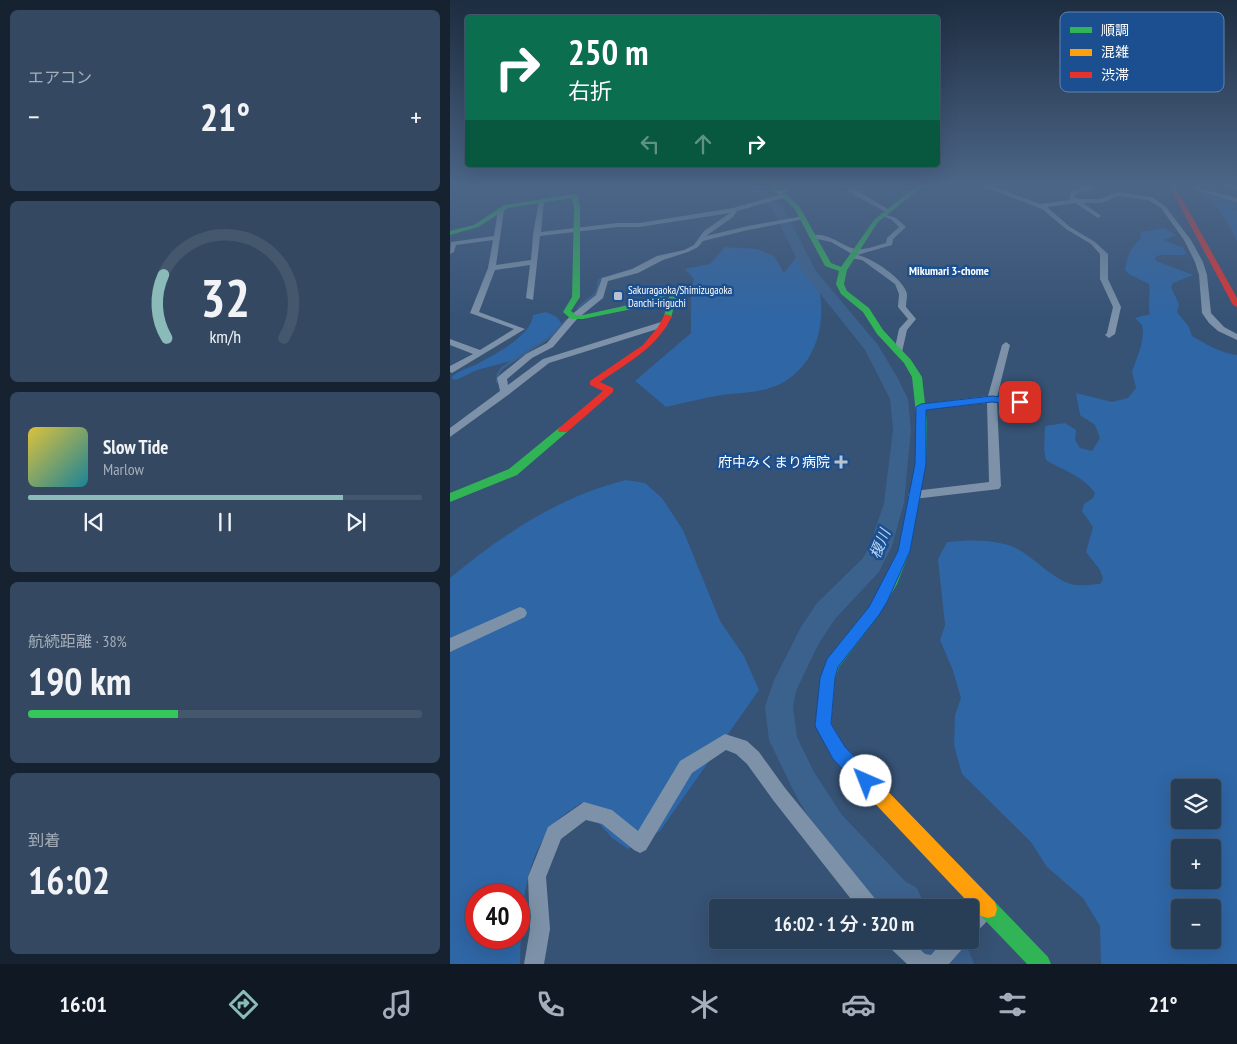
<!DOCTYPE html>
<html lang="ja">
<head>
<meta charset="utf-8">
<style>
	:root { --surface:#283e57; --page:#344961; --text:#f1f3f6; --muted:#a5aeba; --line:#44576d; --accent:#8bbbb9 }
	body { margin:0; font-family:"PT Sans Narrow","Noto Sans JP",sans-serif; background:var(--page); color:var(--text); height:100vh; display:flex; flex-direction:column; font-size:19px; white-space:nowrap }
	* { box-sizing:border-box; margin:0 }
	p { font-size:16px; color:var(--muted) }
	.icon { flex:none; width:28px; height:28px; fill:none; stroke:currentColor; stroke-width:2; stroke-linecap:round; stroke-linejoin:round }
	.map { position:relative; flex:1; overflow:hidden }
	.side { display:flex; flex-direction:column; gap:10px; padding:10px; background:#162230; width:450px }
	.side>* { flex:none }
	.guide { position:absolute; left:15px; top:15px; width:475px; height:152px; border-radius:5px; box-shadow:0 5px 20px #0002,0 0 0 1px var(--line); background:#0b6e4f; color:#fff; overflow:hidden }
	.tools { position:absolute; left:721px; top:779px; display:grid; gap:10px }
	.tools a { display:grid; place-items:center; width:50px; height:50px; border-radius:5px; background:var(--surface); box-shadow:0 5px 20px #0002,0 0 0 1px var(--line); font-size:25px }
	.speed { position:absolute; left:15px; top:884px; display:flex; gap:10px; font-size:25px; font-weight:700; text-align:center }
	.speed>* { display:grid; place-content:center; width:65px; height:65px; border-radius:50%; background:var(--surface); box-shadow:0 5px 20px #0002,0 0 0 1px var(--line); line-height:1 }
	.speed .limit { border:8px solid #d22; background:#fff; color:#111 }
	.pin { position:absolute; display:grid; place-items:center; width:42px; height:42px; color:#fff; margin:-21px; border-radius:10px; box-shadow:0 2px 8px #0006 }
	.me { position:absolute; width:55px; margin:-28px; rotate:316deg; stroke-linejoin:round; filter:drop-shadow(0 0 4px #0008) }
	.turn { display:flex; align-items:center; gap:18px; height:105px; padding:0 20px; font-size:22px }
	.turn .icon { width:65px; height:65px; stroke-width:2.5 }
	.turn b { display:block; font-size:35px; line-height:42px }
	.lanes { display:flex; align-items:center; height:48px; padding:0 20px; background:#0003; justify-content:center; gap:25px; direction:ltr }
	.lanes .off { opacity:.35 }
	.big { font-size:38px; font-weight:600; line-height:1.1 }
	.side .tile { flex:1; display:flex; flex-direction:column; justify-content:center; gap:8px; min-width:0; padding:0 18px; border-radius:8px; background:var(--page) }
	.side .dial { align-items:center; gap:0 }
	.dial svg { height:130px; overflow:visible; fill:none; stroke:var(--line); stroke-width:7; stroke-linecap:round; text-anchor:middle }
	.dial text { fill:var(--text); stroke:none }
	.song { display:flex; align-items:center; gap:15px }
	.cover { width:60px; height:60px; border-radius:8px; background:linear-gradient(135deg,hsl(50 70% 55%),hsl(190 70% 35%)) }
	.played { height:5px; border-radius:2px; background:linear-gradient(90deg,var(--accent) 80%,var(--line) 80%) }
	.keys { display:flex; justify-content:space-around; direction:ltr }
	.heat { display:flex; justify-content:space-between; align-items:center; font-size:28px; direction:ltr }
	.charge { height:8px; border-radius:4px; background:linear-gradient(90deg,#34c759 38%,var(--line) 0) }
	.trip { position:absolute; left:259px; top:899px; width:270px; height:50px; border-radius:5px; background:var(--surface); box-shadow:0 5px 20px #0002,0 0 0 1px var(--line); font-weight:600; line-height:50px; text-align:center }
	.tabs { display:flex; height:80px; justify-content:space-around; align-items:center; background:#101923; color:var(--muted) }
	.tabs .icon { width:35px; height:35px }
	.tabs .active { color:var(--accent) }
	.tabs b { font-size:22px; color:var(--text) }
	main { display:flex; flex:1; min-height:0 }
	.map>svg:first-child { display:block }
</style>
</head>
<body>
<main>
<section class="side">
<div class="tile"><p>エアコン</p>
<div class="heat"><a>−</a><b class="big">21°</b><a>+</a></div>
</div>
<div class="tile dial"><svg viewBox="0 0 100 80">
<path d="M14 69A42 42 0 1 1 86 69"/>
<path d="M14 69A42 42 0 0 1 12 30" stroke="#8bbbb9"/>
<text x="50" y="56" font-size="32" font-weight="700">32</text>
<text x="50" y="72" font-size="11">km/h</text>
</svg></div>
<div class="tile">
<div class="song"><i class="cover"></i><div><b>Slow Tide</b><p>Marlow</p></div></div>
<div class="played"></div>
<div class="keys"><svg class="icon" aria-label="previous" viewBox="0 0 24 24"><path d="M18 5L8 12l10 7zM5 5v14"/></svg><svg class="icon" aria-label="pause" viewBox="0 0 24 24"><path d="M8 5v14M16 5v14"/></svg><svg class="icon" aria-label="next" viewBox="0 0 24 24"><path d="M6 5l10 7-10 7zM19 5v14"/></svg></div>
</div>
<div class="tile"><p>航続距離 · 38%</p><b class="big">190 km</b><div class="charge"></div></div>
<div class="tile"><p>到着</p><b class="big">16:02</b></div>
</section>
<div class="map">
<svg width="787" height="964" viewBox="0 0 787 964">
	<rect width="100%" height="100%" fill="#365274"/>
	<path fill="#2f66a5" fill-rule="evenodd" d="M 752,194 L 787,201 L 787,207 L 783,208 L 787,210 L 787,241 C 777,220 770,209 752,194 Z
		M 714,228 L 726,235 L 714,240 L 733,248 L 736,253 L 734,255 L 711,255 L 705,257 L 706,261 L 743,275 L 723,283 L 721,287 L 729,304 L 727,312 L 739,327 L 742,336 C 756,344 770,353 787,355 L 787,964 L 651,964 L 650,926 L 633,898 L 597,867 L 581,842 L 512,774 L 504,745 L 505,715 L 511,698 L 502,668 L 490,640 L 495,625 L 488,559 L 497,542 C 516,540 539,539 558,545 C 582,552 603,583 627,585 C 634,586 643,584 650,584 L 653,579 L 650,570 L 636,552 L 643,527 L 632,511 L 634,504 L 643,498 L 645,493 C 633,476 614,471 596,460 L 594,450 L 595,426 L 615,423 L 626,430 L 625,440 L 630,448 L 642,451 L 650,438 L 645,425 L 630,415 L 626,393 L 662,402 L 678,398 L 686,388 L 682,372 L 691,346 L 693,333 L 692,325 L 685,318 L 700,314 C 697,303 701,295 699,284 L 679,274 L 675,270 C 677,256 680,249 690,239 L 691,232 ZM 730,788 L 762,788 L 762,820 L 730,820 ZM 730,848 L 762,848 L 762,880 L 730,880 ZM 730,908 L 762,908 L 762,940 L 730,940 Z
		M 275,247 L 307,249 L 324,256 L 334,273 L 352,250 C 357,260 364,270 367,281 C 380,324 364,376 317,389 C 302,393 287,393 272,395 C 253,398 234,403 216,407 L 185,381 L 241,333 L 241,289 L 244,279 L 235,269 L 260,264 Z
		M 96,312 L 107,317 L 112,324 L 102,335 L 65,360 L 27,370 L 6,380 L 1,378 C 6,372 17,368 25,365 C 42,356 82,336 83,315 Z
		M 176,480 L 195,483 L 212,498 L 233,530 L 270,621 L 294,656 L 309,690 L 210,831 L 178,849 L 162,838 L 131,803 C 121,810 108,818 101,827 C 71,868 72,916 70,964 L 0,964 L 0,578 C 52,535 110,496 176,480 ZM 26,895 L 69,895 L 69,938 L 26,938 Z"/>
	<g fill="none" stroke-linecap="round" stroke-linejoin="round">
		<path stroke="#3b618d" stroke-width="2.5" d="M 128,308 L 147,292 L 149,280 L 153,278
			M 47,382 L 48,374 L 52,368 L 100,337 L 117,320"/>
		<path fill="#3b618d" fill-rule="evenodd" d="M 298,184 L 309,184 L 334,209 L 366,271 L 428,345 L 447,377 L 458,399 L 461,430 L 454,503 L 442,546 L 429,572 L 385,619 L 369,643 L 346,691 L 343,707 L 347,737 L 364,772 L 392,815 L 456,882 L 467,888 L 476,908 L 435,908 L 432,906 L 370,837 L 344,792 L 319,740 L 315,707 L 324,680 L 351,627 L 367,603 L 413,558 L 420,545 L 434,503 L 443,430 L 440,399 L 415,350 L 353,272 L 323,210 Z
			M 464,940 L 506,940 L 519,951 L 524,964 L 481,964 L 469,952 Z"/>
		<path fill="#7d92a8" fill-rule="evenodd" d="M 338,184 L 345,184 L 334,194 L 337,196 L 336,197 L 287,211 L 283,217 L 256,236 L 298,226 L 353,216 L 356,218 L 355,219 L 298,230 L 253,241 L 248,247 L 238,252 L 213,260 L 188,273 L 158,281 L 153,298 L 127,319 L 103,347 L 82,358 L 57,379 L 58,385 L 93,359 L 211,322 L 217,322 L 217,326 L 99,363 L 58,395 L 0,437 L 0,428 L 50,391 L 47,378 L 49,376 L 76,354 L 97,343 L 121,315 L 146,295 L 152,278 L 182,269 L 207,256 L 234,250 L 244,245 L 254,231 L 280,213 L 189,227 L 167,227 L 90,236 L 83,300 L 76,298 L 80,265 L 45,270 L 29,312 L 75,329 L 2,373 L 0,372 L 0,366 L 23,354 L 0,345 L 0,339 L 30,350 L 64,329 L 20,313 L 38,268 L 43,240 L 6,245 L 4,252 L 0,254 L 1,242 L 44,236 L 48,210 L 51,208 L 54,210 L 46,265 L 81,260 L 83,235 L 89,200 L 94,201 L 91,232 L 167,223 L 189,223 L 283,208 L 329,195 L 329,193 Z
			M 391,184 L 398,184 L 401,186 L 418,184 L 404,189 L 441,211 L 436,212 L 406,196 Z
			M 527,184 L 536,184 L 590,204 L 620,200 L 620,191 C 629,189 639,184 648,184 L 640,190 L 625,193 L 625,197 L 628,199 L 650,199 L 668,192 L 702,197 L 715,206 L 741,240 L 753,262 L 757,275 L 761,313 L 774,327 L 787,334 L 787,340 L 768,331 L 759,323 L 752,313 L 749,275 L 745,262 L 734,240 L 711,208 L 698,200 L 669,196 L 651,203 L 633,203 L 650,215 L 651,216 L 648,218 L 625,203 L 597,207 L 620,227 L 645,242 L 658,254 L 658,279 L 671,307 L 665,334 L 659,338 L 655,335 L 657,333 L 663,307 L 650,279 L 650,254 L 641,244 L 616,229 L 592,209 Z
			M 738,184 L 745,184 L 753,189 L 787,198 L 787,202 L 749,191 Z
			M 768,184 L 777,184 L 787,187 L 787,191 Z
			M 431,213 L 446,218 L 456,227 L 443,239 L 442,245 L 407,255 C 421,257 454,279 457,294 C 457,298 456,303 456,307 L 466,319 L 457,330 L 452,352 L 448,355 L 444,352 L 449,329 L 458,319 L 448,307 L 449,294 L 445,284 L 412,260 L 400,258 L 399,256 L 402,254 L 381,242 L 359,237 C 373,228 395,248 406,249 C 416,250 426,246 436,243 L 437,238 L 449,227 L 442,220 L 431,215 Z
			M 556,342 L 560,345 L 547,397 L 570,400 L 575,403 L 570,406 L 547,403 L 551,486 L 549,489 L 464,499 L 460,498 L 458,495 L 460,492 L 464,491 L 539,482 L 537,403 L 471,410 L 466,407 L 471,404 L 538,396 L 552,345 Z
			M 70,607 L 75,609 L 77,613 L 75,617 L 0,652 L 0,638 Z
			M 275,734 L 297,741 L 309,752 L 335,788 L 427,901 L 429,908 L 408,908 L 323,800 L 297,764 L 286,754 L 276,750 L 242,773 L 196,850 L 190,853 L 184,850 L 152,824 L 136,820 L 111,839 L 96,877 L 100,929 L 94,964 L 74,964 L 80,929 L 78,877 L 98,827 L 134,802 L 162,810 L 188,831 L 230,761 Z
			M 536,898 L 543,900 L 545,907 C 541,918 531,930 520,935 L 520,911 L 529,900 Z
			M 436,940 L 460,940 L 475,954 L 481,955 L 494,940 L 517,940 L 514,947 L 499,964 L 457,964 L 439,947 Z"/>
		<path fill="#30b455" fill-rule="evenodd" d="M 317,184 L 324,184 L 349,206 L 381,263 L 391,267 L 424,220 L 469,184 L 476,184 L 428,222 L 397,270 L 394,284 L 397,291 L 419,308 L 433,330 L 461,360 L 472,377 L 477,422 L 476,464 L 460,551 L 447,584 L 429,615 L 389,667 L 383,685 L 378,687 L 373,685 L 371,680 L 377,659 L 419,607 L 435,581 L 448,551 L 466,464 L 467,422 L 462,377 L 454,363 L 427,334 L 413,312 L 391,294 L 386,284 L 389,271 L 375,266 L 344,208 Z
			M 125,194 L 128,196 L 130,208 L 130,297 L 121,311 L 126,315 L 133,315 L 192,302 L 225,286 L 229,288 L 221,318 L 214,316 L 220,294 L 197,306 L 133,319 L 121,319 L 113,312 L 122,297 L 124,208 L 122,198 L 58,208 L 28,227 L 0,235 L 0,231 L 24,225 L 54,205 Z
			M 113,426 L 117,428 L 118,430 L 117,432 L 67,475 L 0,502 L 0,493 L 59,469 L 109,428 Z
			M 538,900 L 545,902 L 598,957 L 601,964 L 577,964 L 531,916 L 529,909 L 531,902 Z"/>
		<path fill="#ff9f0a" fill-rule="evenodd" d="M 378,673 L 383,675 L 385,680 L 381,724 L 395,747 L 545,902 L 547,909 L 545,916 L 538,918 L 531,916 L 383,759 L 365,725 L 371,680 L 373,675 Z"/>
		<path fill="#e5322d" fill-rule="evenodd" d="M 718,184 L 724,184 L 787,298 L 787,307 L 783,305 Z
			M 215,314 L 222,316 C 207,348 178,362 150,382 L 163,388 L 163,392 L 117,432 L 109,432 L 108,430 L 109,428 L 153,391 L 140,385 L 140,381 L 193,345 L 208,327 Z"/>
	</g>
	<linearGradient id="sky" x2="0" y2="1"><stop stop-color="#1e2d40"/><stop offset="0.58" stop-color="#4c6688"/><stop offset="1" stop-color="#4c6688" stop-opacity="0"/></linearGradient>
	<rect width="787" height="319" fill="url(#sky)"/>
	<path fill="#1a73e8" stroke="#114b97" d="M 542,396 L 570,399 L 575,402 L 570,406 L 542,402 L 476,410 L 476,464 L 460,551 L 437,602 L 429,615 L 388,667 L 385,678 L 381,724 L 395,747 L 422,775 L 424,781 L 422,787 L 416,789 L 410,787 L 383,759 L 365,726 L 370,678 L 377,659 L 419,607 L 448,551 L 465,464 L 466,407 L 471,404 Z"/>
	<g fill="#b9c2ce" stroke="#1b4f8f" stroke-width="2">
		<rect x="163" y="291" width="10" height="10" rx="2.5"/>
		<path d="M388.5 454.5h5v5h5v5h-5v5h-5v-5h-5v-5h5z"/>
	</g>
	<g text-anchor="middle" stroke-width="5" stroke-linejoin="round" paint-order="stroke">
		<g font-size="11" fill="#fff" stroke="#1b4f8f" text-anchor="start">
			<text x="178" y="294">Sakuragaoka/Shimizugaoka<tspan x="178" dy="13">Danchi-iriguchi</tspan></text>
		</g>
		<g font-size="12" font-weight="bold" fill="#fff" stroke="#1b4f8f">
			<text x="499" y="275">Mikumari 3-chome</text>
		</g>
		<g font-size="14" fill="#fff" stroke="#1b4f8f" text-anchor="end">
			<text x="380" y="467">府中みくまり病院</text>
		</g>
		<g font-size="15" font-style="italic" fill="#b5d3f5" stroke="#1b4f8f">
			<text transform="translate(430 544) rotate(-68)" y="5">榎川</text>
		</g>
	</g>
	<rect x="610" y="12" width="164" height="80" rx="8" fill="#1b4f8f" stroke="#5f84b1" stroke-width="1"/>
	<rect x="620" y="27" width="22" height="6" fill="#30b455"/>
	<rect x="620" y="49" width="22" height="7" fill="#ff9f0a"/>
	<rect x="620" y="72" width="22" height="6" fill="#e5322d"/>
	<g font-size="14" fill="#fff">
		<text x="651" y="35">順調</text>
		<text x="651" y="57">混雑</text>
		<text x="651" y="80">渋滞</text>
	</g>
</svg>
<div class="tools">
<a><svg class="icon" aria-label="layers" viewBox="0 0 24 24"><path d="M12 4l9 5-9 5-9-5zM3 14l9 5 9-5"/></svg></a>
<a>+</a>
<a>−</a>
</div>
<div class="speed"><div class="limit">40</div></div>
<div class="pin" style="left:570px;top:402px;background:#d93025"><svg class="icon" aria-label="arrive" viewBox="0 0 24 24"><path d="M6 21V4h12l-3 4 3 4H6"/></svg></div>
<svg class="me" style="left:416px;top:781px" viewBox="-20 -20 40 40"><circle r="19" fill="#fff"/><path d="M0-13L10 11 0 6-10 11z" fill="#1a73e8"/></svg>
<div class="trip">16:02 · 1 分 · 320 m</div>
<div class="guide">
<div class="turn"><svg class="icon" aria-label="right" viewBox="0 0 24 24"><path d="M7 20v-9h11M14 6l5 5-5 5"/></svg><div><b>250 m</b>右折</div></div>
<div class="lanes"><svg class="icon off" aria-label="left" viewBox="0 0 24 24"><path d="M17 20v-9H6M10 6l-5 5 5 5"/></svg><svg class="icon off" aria-label="ahead" viewBox="0 0 24 24"><path d="M12 20V5M6 11l6-6 6 6"/></svg><svg class="icon" aria-label="right" viewBox="0 0 24 24"><path d="M7 20v-9h11M14 6l5 5-5 5"/></svg></div>
</div>
</div>
</main>
<nav class="tabs">
<b>16:01</b>
<svg class="icon active" aria-label="directions" viewBox="0 0 24 24"><path d="M12 3l9 9-9 9-9-9zM9 14v-3h6M13 9l2 2-2 2"/></svg>
<svg class="icon" aria-label="music" viewBox="0 0 24 24"><path d="M9 18V5l10-2v13"/><circle cx="6" cy="18" r="3"/><circle cx="16" cy="16" r="3"/></svg>
<svg class="icon" aria-label="phone" viewBox="0 0 24 24"><path d="M5 4h4l2 5-3 2q2 4 5 5l2-3 5 2v4C11 20 4 13 5 4z"/></svg>
<svg class="icon" aria-label="climate" viewBox="0 0 24 24"><path d="M12 3v18M4 7l16 10M4 17L20 7"/></svg>
<svg class="icon" aria-label="car" viewBox="0 0 24 24"><path d="M5 17H2v-5l4-1 3-4h7l3 4 3 1v5h-3M9 17h6M6 11h13"/><circle cx="7" cy="17" r="2"/><circle cx="17" cy="17" r="2"/></svg>
<svg class="icon" aria-label="filters" viewBox="0 0 24 24"><path d="M4 7h16M4 17h16"/><circle cx="9" cy="7" r="2"/><circle cx="15" cy="17" r="2"/></svg>
<b>21°</b>
</nav>
</body>
</html>
